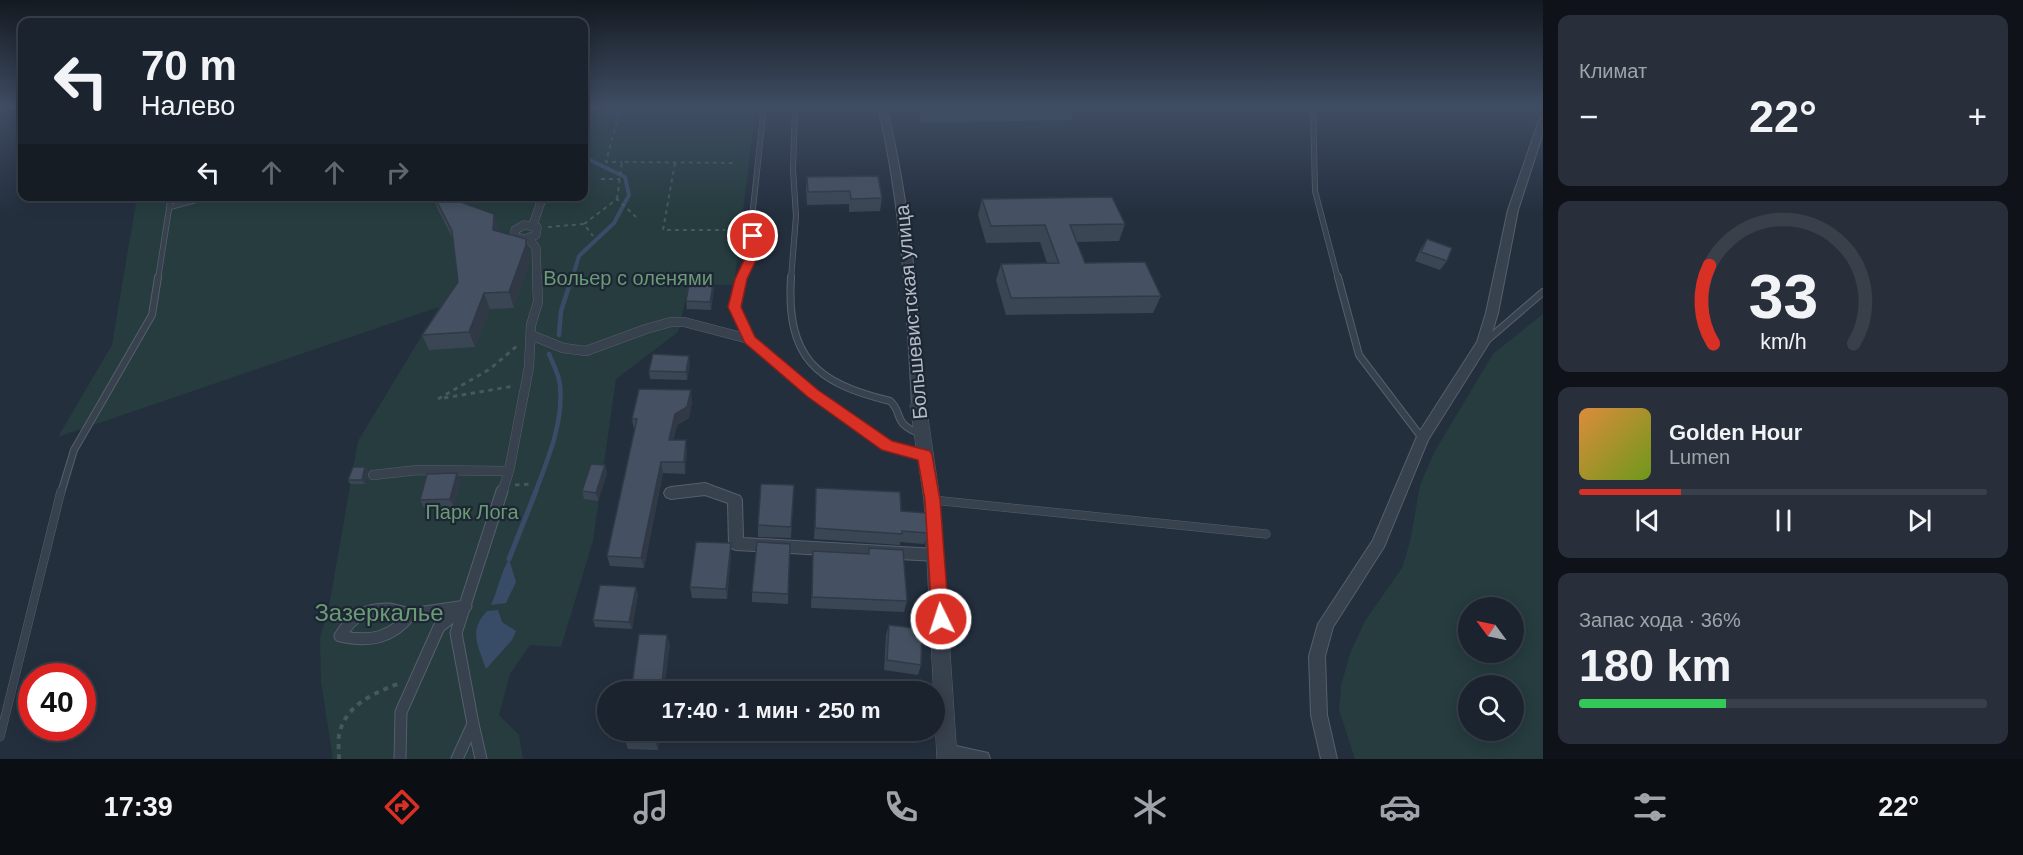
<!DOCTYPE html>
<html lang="ru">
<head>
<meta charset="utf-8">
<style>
	:root { --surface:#1b232e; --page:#282f3a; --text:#f1f3f6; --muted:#a0a4aa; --line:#39404a; --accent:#d93025 }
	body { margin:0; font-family:Helvetica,sans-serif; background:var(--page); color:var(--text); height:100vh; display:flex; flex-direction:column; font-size:22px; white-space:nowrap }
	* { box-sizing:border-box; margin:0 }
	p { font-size:20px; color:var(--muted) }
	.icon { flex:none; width:33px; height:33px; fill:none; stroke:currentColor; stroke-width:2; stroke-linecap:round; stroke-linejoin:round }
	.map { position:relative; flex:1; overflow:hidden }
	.drawer { display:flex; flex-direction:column; gap:15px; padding:15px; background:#0f1319; width:480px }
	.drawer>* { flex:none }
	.banner { position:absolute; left:18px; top:18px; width:570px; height:183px; border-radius:12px; box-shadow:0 3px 15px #0003,0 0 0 2px var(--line); background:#1b232e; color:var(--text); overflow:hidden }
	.needle { width:39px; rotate:303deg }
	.controls { position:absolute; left:1458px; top:597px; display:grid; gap:12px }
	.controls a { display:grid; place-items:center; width:66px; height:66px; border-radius:50%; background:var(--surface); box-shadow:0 3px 15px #0003,0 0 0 2px var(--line); font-size:30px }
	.speed { position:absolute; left:18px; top:663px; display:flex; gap:12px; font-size:30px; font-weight:700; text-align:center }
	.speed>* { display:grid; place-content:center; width:78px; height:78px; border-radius:50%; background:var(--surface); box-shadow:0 3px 15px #0003,0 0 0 2px var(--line); line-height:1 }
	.speed .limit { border:9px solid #d22; background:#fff; color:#111 }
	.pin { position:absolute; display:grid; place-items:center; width:51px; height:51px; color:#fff; margin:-26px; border:3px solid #fff; border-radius:50%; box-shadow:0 2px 6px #0007 }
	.me { position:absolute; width:66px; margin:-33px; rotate:356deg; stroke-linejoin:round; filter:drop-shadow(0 0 4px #0008) }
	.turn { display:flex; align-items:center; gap:21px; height:126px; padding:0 24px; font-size:27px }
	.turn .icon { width:78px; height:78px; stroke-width:2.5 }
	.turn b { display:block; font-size:42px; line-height:51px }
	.lanes { display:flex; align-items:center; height:57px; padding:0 24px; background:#0003; justify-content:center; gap:30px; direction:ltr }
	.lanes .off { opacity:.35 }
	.big { font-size:45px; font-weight:600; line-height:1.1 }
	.drawer .widget { flex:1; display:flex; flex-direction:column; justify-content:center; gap:9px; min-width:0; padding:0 21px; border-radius:12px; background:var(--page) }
	.drawer .dial { align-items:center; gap:0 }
	.dial svg { height:156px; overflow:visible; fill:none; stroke:var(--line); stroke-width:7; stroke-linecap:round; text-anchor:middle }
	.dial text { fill:var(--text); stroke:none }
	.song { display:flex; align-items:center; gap:18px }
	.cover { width:72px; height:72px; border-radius:9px; background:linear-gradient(135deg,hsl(30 70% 55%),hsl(80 70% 35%)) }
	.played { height:6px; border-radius:3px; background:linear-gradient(90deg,var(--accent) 25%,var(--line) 25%) }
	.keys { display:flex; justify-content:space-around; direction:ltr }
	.heat { display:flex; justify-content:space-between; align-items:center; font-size:33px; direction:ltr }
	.charge { height:9px; border-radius:4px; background:linear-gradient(90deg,#34c759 36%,var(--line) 0) }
	.trip { position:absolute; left:597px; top:681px; width:348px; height:60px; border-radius:30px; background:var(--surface); box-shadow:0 3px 15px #0003,0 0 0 2px var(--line); font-weight:600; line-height:60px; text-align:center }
	.dock { display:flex; height:96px; justify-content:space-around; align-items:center; background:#0b0e12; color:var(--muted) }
	.dock .icon { width:42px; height:42px }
	.dock .active { color:var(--accent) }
	.dock b { font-size:27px; color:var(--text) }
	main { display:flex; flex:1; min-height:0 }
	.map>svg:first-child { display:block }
</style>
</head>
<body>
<main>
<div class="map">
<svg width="1543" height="759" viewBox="0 0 1543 759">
	<rect width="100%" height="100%" fill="#242f3e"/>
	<path fill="#263c3f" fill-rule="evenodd" d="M 584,106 L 756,106 L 734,285 L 689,284 L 678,332 L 616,379 L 593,541 L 561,647 L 530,645 L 510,674 L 499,715 L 519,735 L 523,759 L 333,759 L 321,682 L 320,637 L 328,612 L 358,441 L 439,307 L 58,437 L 112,345 L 137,197 L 584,196 Z
		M 1543,314 L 1543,759 L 1355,759 L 1339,710 L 1341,685 L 1351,651 L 1365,621 L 1402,568 L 1410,542 L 1420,485 L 1435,451 L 1493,354 ZM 1468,608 L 1514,608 L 1514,652 L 1468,652 ZM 1468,686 L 1514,686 L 1514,730 L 1468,730 Z"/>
	<path fill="#394c67" d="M 509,559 L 516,582 L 506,603 L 491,605 C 498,590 500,574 509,559 Z
		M 498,610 L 502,622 L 516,631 L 512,640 L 486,669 C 478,646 468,631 487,611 Z"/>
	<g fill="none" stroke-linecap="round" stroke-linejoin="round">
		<path stroke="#394c67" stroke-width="4" d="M 572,279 L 579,256 L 614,223 L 629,195 L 625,177 L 588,159 L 584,154"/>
		<path stroke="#394c67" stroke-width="4.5" d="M 559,335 L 561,311 L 572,277
			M 535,493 C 548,459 564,421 560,385 C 559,374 553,364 549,354"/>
		<path stroke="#394c67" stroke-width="5" d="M 509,559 L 536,491"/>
		<defs>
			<path id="service-far2" d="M 1313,106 L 1315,191 L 1338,279
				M 170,207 L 210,196
				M 158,279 L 171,196
				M 741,279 L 753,254 L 752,218 L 764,106
				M 791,279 L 796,216 L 793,170 L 795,106"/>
			<path id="service-far1" d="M 742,277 L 734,307 L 749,339 L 813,394 L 888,446 L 924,455
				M 791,277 C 786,358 816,383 890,401 C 904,413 891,423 921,434
				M 1338,277 L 1359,355 L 1422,438
				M 1486,341 L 1543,292
				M 61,493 L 74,450 L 152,315 L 158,277"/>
			<path id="service" d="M 933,500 L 1266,534
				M 926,640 L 938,641
				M 0,737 L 61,491"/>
			<path id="pedestrian-far2" d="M 524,225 L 537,227 L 536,235 L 525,239 L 515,237 L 515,230 Z
				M 533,225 L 543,196
				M 529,239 L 536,248 L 537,279"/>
			<path id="pedestrian-far1" d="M 531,335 L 563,348 L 586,351 L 646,329 L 671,322 L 684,322 L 749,339
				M 373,475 L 418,470 L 509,471
				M 502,493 L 509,471 L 529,367 L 531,325 L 538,302 L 537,277"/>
			<path id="pedestrian" d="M 390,609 L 411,614 C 392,638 370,643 340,636 C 352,616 367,608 390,609 Z
				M 411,614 L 466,606
				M 473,724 L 481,759
				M 400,759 L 401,712 L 439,627 L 466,606
				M 457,759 L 473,724 L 456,633 L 502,491"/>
			<path id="minor" d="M 878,106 L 886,106 C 911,205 918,304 924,405 L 922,408 L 914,408 L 912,405 C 907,304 901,205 878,106 Z
				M 1543,117 L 1543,133 L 1518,210 L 1498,313 L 1489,343 L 1428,440 L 1384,547 L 1333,627 L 1325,656 L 1327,715 L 1337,759 L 1321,759 L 1311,715 L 1309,656 L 1318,624 L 1373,540 L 1418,434 L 1477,342 L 1486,313 L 1508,210 L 1539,120 Z
				M 705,483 L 740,496 L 742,500 L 743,538 L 936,549 L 941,551 L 943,555 L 941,559 L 936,561 L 736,550 L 731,548 L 729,544 L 728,503 L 705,495 L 671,499 L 666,497 L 664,493 L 666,489 L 671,487 Z
				M 947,744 L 988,753 L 990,759 L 944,759 L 941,758 L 939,752 L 941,746 Z"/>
			<path id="tertiary" d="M 918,399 L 923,401 L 926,405 L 940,500 L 957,759 L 937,759 L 924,500 L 910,405 L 913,401 Z"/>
		</defs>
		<use href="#service-far2" stroke="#565f6c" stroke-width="6"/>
		<use href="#service-far1" stroke="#565f6c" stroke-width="8"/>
		<use href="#service" stroke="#565f6c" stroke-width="9"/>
		<use href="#pedestrian-far2" stroke="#565f6c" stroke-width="9"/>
		<use href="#pedestrian-far1" stroke="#565f6c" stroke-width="10"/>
		<use href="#pedestrian" stroke="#565f6c" stroke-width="13"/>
		<use href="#minor" stroke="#565f6c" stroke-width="2"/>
		<use href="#tertiary" stroke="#565f6c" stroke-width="1"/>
		<path stroke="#44595c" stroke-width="2" stroke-dasharray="4 4" stroke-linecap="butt" d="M 621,106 L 606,162 L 622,162
			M 675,163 L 663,230 L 725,230
			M 601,179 L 620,179
			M 617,199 L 622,162 L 736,163
			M 584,224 L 617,199 L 636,217
			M 548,227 L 584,224 L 593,236"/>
		<path stroke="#44595c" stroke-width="3" stroke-dasharray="4.5 4.5" stroke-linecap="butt" d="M 444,398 L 514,386
			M 438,399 L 490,369 L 518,345
			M 515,485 L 533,484"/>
		<path stroke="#44595c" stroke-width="4" stroke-dasharray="5 5" stroke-linecap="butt" d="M 339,759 C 339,752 338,743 339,735 C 345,705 374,693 400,683"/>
		<use href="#service-far2" stroke="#38414e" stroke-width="4.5"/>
		<use href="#service-far1" stroke="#38414e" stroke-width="6"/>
		<use href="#service" stroke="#38414e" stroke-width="8"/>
		<use href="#pedestrian-far2" stroke="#38414e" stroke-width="8"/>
		<use href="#pedestrian-far1" stroke="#38414e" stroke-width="9"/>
		<use href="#pedestrian" stroke="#38414e" stroke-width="11"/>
		<use href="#minor" fill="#38414e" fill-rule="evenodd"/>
		<use href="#tertiary" fill="#38414e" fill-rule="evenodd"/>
	</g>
	<path fill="#3b4654" d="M 917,106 L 1075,106 L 1071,120 L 921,123 Z
		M 807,177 L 882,198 L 880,211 L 849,212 L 849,204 L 807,205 L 806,189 Z
		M 433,196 L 444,196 L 494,214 L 499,232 L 526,239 L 530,255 L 530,261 L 514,308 L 490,309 L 475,347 L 429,350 L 422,335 L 458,282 L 452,237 L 437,208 Z
		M 982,199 L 1125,224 L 1119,241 L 1076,242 L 1085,263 L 1161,296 L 1153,313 L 1006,315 L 996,280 L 1001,264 L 1047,263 L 1040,242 L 986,243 L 978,215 Z
		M 1427,239 L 1447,261 L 1440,270 L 1415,261 L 1421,248 Z
		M 714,279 L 714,287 L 711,310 L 687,309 L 686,301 Z
		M 690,364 L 687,380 L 650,379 L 649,371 Z
		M 692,402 L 689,418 L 677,425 L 673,440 L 687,451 L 685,474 L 663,473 L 644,568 L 610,566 L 607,556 L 635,430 L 634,430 L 632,419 Z
		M 605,465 L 607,473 L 598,501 L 584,499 L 582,491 Z
		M 368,471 L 365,484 L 350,484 L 348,480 Z
		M 457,473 L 461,481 L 454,507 L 424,508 L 420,500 Z
		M 794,485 L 791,538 L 758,537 L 758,525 Z
		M 816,488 L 901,511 L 927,533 L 924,544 L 900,542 L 900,545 L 814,539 Z
		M 731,543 L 731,555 L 727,599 L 692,598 L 690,587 Z
		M 790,544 L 788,604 L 752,602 L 752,592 Z
		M 869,548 L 907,601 L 904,612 L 811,608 L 813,551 L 868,554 Z
		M 638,594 L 632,629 L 595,627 L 593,620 Z
		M 889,625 L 921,665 L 918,675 L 884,670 L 886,635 Z
		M 626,730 L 660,730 L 658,750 L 628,749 L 625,741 Z"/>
	<path fill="#303945" d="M 494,214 L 499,229 L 498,246 L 493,230 Z
		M 526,239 L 530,255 L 530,261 L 514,308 L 509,292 Z
		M 714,279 L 714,287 L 711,310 L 710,302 Z
		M 484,293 L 490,309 L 475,347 L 469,332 Z
		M 689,356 L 690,364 L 687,380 L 686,372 Z
		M 691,390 L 692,402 L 689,418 L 677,425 L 671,451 L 669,440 L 675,414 Z
		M 686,440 L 687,451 L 685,474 L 684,462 Z
		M 661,462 L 663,473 L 644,568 L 641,558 Z
		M 605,465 L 607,473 L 598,501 L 596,493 Z
		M 365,467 L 368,471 L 365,484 L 362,480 Z
		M 457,473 L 461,481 L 454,507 L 450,499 Z
		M 731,543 L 731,555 L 727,599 L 726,589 Z
		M 636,587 L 638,594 L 632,629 L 629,622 Z
		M 667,635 L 670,645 L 664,692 L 661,692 Z
		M 657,730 L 660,730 L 658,750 L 655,741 Z"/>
	<path fill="#455162" stroke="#303945" stroke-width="1.5" d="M 878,176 L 882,198 L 851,199 L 850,191 L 808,192 L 807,177 Z
		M 434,196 L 444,196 L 494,214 L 493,230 L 526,239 L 526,245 L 509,292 L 484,293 L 469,332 L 422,335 L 458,282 L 452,231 Z
		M 1112,197 L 1125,224 L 1070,225 L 1085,263 L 1145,262 L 1161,296 L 1011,298 L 1001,264 L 1059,263 L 1045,225 L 991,226 L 982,199 Z
		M 1427,239 L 1452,248 L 1447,261 L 1421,252 Z
		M 690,278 L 714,279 L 710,302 L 686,301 Z
		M 653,354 L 689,356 L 686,372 L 649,371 Z
		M 639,389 L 691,390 L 687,407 L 675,414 L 669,440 L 686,440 L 684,462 L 661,462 L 641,558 L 607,556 L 637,419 L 632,419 Z
		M 591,464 L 605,465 L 596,493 L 582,491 Z
		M 353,467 L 365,467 L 362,480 L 348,480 Z
		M 457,473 L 450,499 L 420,500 L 427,474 Z
		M 761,484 L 794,485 L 791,527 L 758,525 Z
		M 816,488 L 900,492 L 901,511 L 926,513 L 927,533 L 902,531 L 902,534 L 815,528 Z
		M 696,542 L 731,543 L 726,589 L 690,587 Z
		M 757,542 L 790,544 L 788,594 L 752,592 Z
		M 869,548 L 903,550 L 907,601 L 812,597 L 813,551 L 869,554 Z
		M 600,585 L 636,587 L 629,622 L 593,620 Z
		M 889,625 L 922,629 L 921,665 L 887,660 Z
		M 639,634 L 667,635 L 661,692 L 631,692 Z
		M 626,730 L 657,730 L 655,741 L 625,741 Z"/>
	<linearGradient id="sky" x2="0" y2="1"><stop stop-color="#141a22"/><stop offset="0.5" stop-color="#3f4d63"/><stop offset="1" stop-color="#3f4d63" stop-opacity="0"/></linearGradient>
	<rect width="1543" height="213" fill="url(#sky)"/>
	<path fill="#d93025" stroke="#8d1f18" stroke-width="1.5" d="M 753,232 L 759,236 L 759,254 L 747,279 L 741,307 L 755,337 L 818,390 L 892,441 L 930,451 L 932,455 L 940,500 L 949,619 L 947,625 L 941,627 L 935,625 L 932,619 L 925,500 L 918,460 L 882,450 L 808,397 L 745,343 L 728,307 L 735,279 L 747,254 L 747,236 Z"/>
	<g text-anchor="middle" stroke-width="4.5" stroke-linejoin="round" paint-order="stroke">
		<g font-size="20" fill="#6b9a76" stroke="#1d2633">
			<text x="628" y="285">Вольер с оленями</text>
			<text x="472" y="519">Парк Лога</text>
		</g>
		<g font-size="20" fill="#b4bcc9" stroke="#1d2633">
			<text transform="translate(911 312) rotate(-95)" y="7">Большевистская улица</text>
		</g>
		<g font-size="24" fill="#6b9a76" stroke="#1d2633">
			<text x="379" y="621">Зазеркалье</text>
		</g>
	</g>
</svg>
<div class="controls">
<a><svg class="needle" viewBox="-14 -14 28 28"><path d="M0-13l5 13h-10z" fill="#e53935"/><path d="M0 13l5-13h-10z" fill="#a0a4aa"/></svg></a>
<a><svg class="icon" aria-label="search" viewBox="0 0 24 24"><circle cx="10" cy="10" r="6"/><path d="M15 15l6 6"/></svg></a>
</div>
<div class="speed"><div class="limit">40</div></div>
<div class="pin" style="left:753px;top:236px;background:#d93025"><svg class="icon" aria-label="arrive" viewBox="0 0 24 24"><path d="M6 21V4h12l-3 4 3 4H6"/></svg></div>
<svg class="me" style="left:941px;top:619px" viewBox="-20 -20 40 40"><circle r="17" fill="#d93025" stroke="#fff" stroke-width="3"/><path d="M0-11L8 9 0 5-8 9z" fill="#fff"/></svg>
<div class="trip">17:40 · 1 мин · 250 m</div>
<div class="banner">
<div class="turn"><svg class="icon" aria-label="left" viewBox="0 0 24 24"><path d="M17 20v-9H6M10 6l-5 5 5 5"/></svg><div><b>70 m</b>Налево</div></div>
<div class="lanes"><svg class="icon" aria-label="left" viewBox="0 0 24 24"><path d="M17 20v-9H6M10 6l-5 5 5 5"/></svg><svg class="icon off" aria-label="ahead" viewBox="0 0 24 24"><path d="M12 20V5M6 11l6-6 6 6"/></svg><svg class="icon off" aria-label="ahead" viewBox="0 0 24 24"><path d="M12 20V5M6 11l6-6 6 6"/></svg><svg class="icon off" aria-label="right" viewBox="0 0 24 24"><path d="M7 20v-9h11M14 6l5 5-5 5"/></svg></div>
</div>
</div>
<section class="drawer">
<div class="widget"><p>Климат</p>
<div class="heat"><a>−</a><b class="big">22°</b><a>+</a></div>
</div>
<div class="widget dial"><svg viewBox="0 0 100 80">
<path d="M14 69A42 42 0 1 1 86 69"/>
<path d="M14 69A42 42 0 0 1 12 29" stroke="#d93025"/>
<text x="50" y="56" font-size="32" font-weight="700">33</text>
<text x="50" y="72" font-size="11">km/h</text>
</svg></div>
<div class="widget">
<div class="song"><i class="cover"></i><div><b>Golden Hour</b><p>Lumen</p></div></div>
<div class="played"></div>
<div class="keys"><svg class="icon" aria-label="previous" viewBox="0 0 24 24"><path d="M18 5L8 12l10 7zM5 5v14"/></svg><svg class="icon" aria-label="pause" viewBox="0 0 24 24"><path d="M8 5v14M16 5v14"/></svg><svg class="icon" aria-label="next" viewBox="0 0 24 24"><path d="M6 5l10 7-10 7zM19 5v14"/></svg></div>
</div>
<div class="widget"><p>Запас хода · 36%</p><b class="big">180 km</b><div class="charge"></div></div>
</section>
</main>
<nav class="dock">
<b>17:39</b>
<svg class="icon active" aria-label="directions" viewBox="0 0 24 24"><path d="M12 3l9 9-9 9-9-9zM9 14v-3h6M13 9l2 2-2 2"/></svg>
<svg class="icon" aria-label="music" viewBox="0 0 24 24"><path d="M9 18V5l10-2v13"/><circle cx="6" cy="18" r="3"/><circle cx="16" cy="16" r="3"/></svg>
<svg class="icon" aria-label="phone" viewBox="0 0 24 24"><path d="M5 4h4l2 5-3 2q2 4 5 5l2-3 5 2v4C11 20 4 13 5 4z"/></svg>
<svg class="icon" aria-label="climate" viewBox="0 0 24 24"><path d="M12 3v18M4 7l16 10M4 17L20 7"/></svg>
<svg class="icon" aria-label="car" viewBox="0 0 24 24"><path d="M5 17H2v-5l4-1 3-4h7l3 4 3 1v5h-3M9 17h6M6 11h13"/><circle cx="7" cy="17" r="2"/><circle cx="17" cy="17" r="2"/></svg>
<svg class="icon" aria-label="filters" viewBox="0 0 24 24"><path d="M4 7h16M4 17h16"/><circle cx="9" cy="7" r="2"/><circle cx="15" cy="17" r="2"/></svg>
<b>22°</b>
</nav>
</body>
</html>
